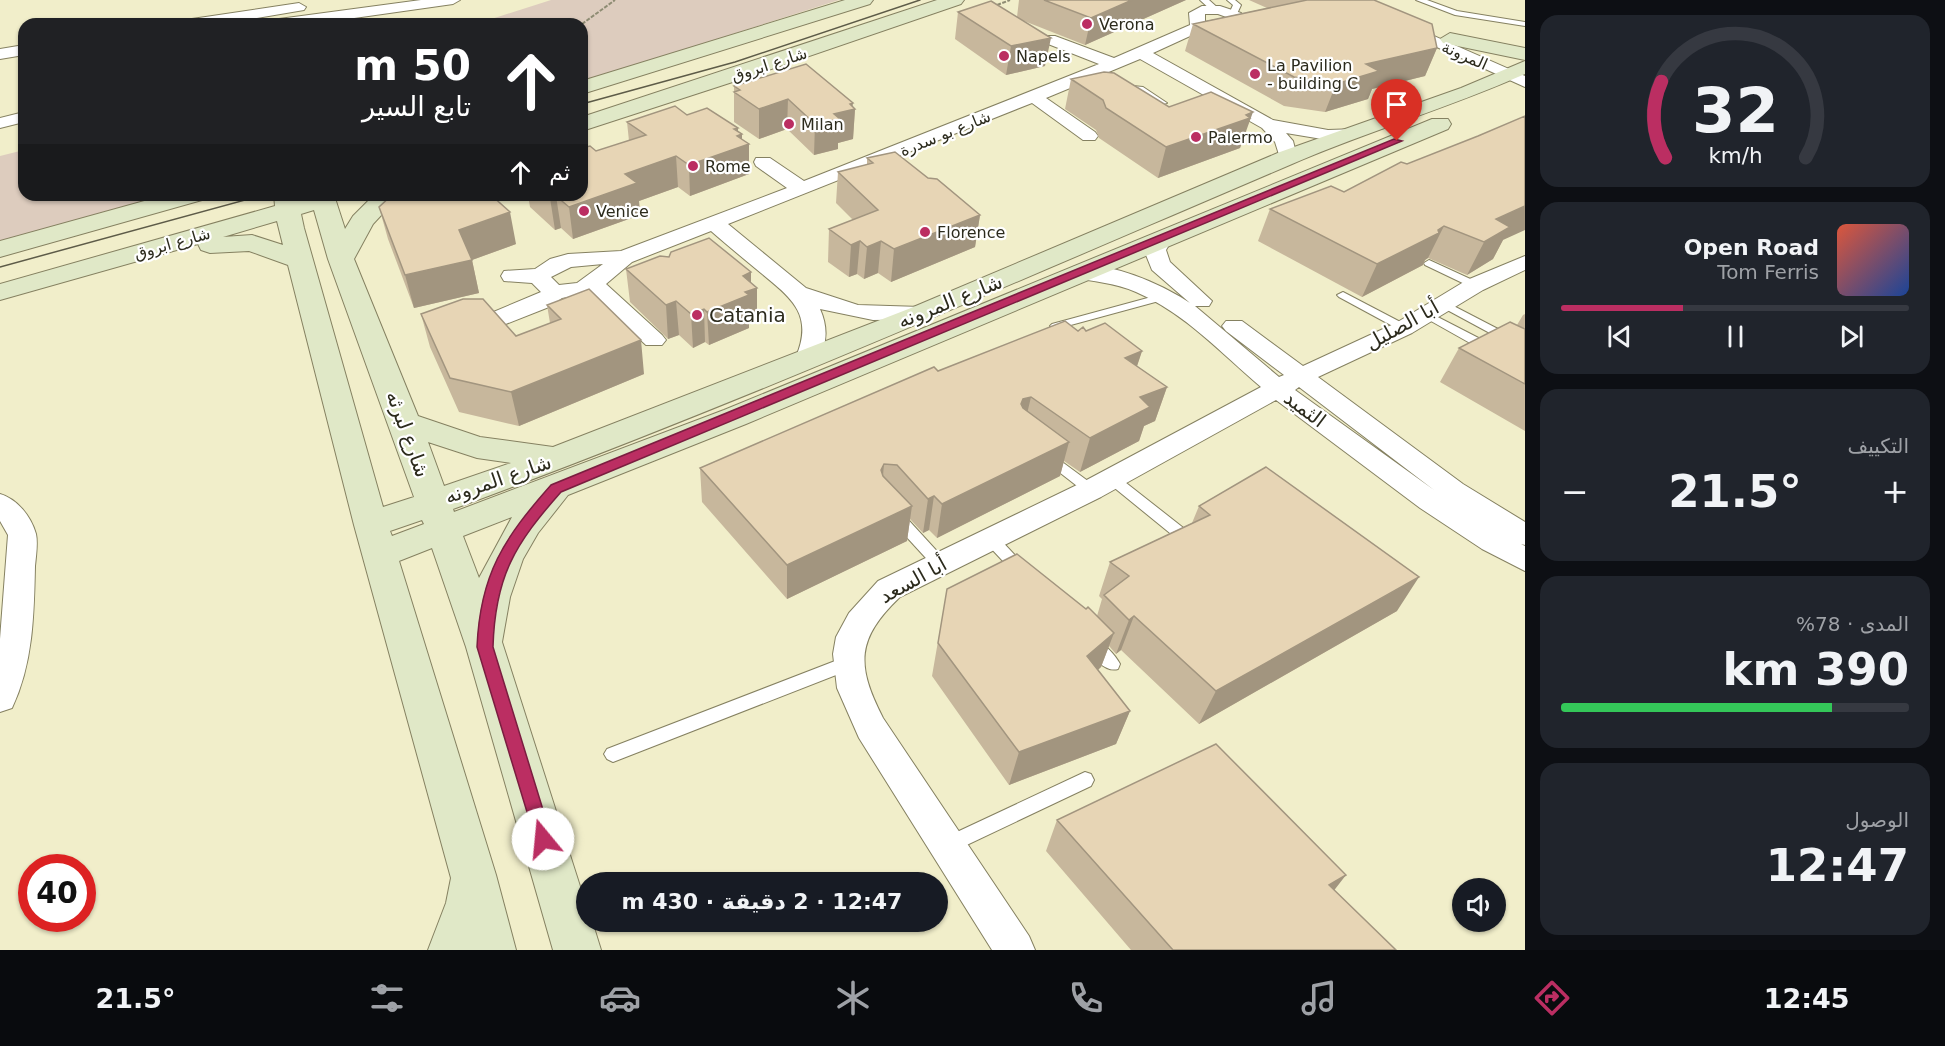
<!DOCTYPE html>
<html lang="ar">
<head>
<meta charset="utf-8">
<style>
	:root { --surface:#171b24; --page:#20242c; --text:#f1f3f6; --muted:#9ea1a6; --line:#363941; --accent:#bb2e62 }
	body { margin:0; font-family:"DejaVu Sans","Noto Naskh Arabic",sans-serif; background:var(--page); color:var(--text); direction:rtl; height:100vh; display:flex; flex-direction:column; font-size:22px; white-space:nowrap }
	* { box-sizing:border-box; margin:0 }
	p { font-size:20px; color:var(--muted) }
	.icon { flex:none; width:33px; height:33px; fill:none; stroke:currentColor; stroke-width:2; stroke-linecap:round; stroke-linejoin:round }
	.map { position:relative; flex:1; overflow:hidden; direction:ltr }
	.sheet { display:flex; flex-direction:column; gap:15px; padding:15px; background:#0d0f14; width:420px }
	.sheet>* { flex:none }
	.hud { position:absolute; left:18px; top:18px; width:570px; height:183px; border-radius:18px; box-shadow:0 2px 4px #0004; direction:rtl; background:#202124; color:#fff; overflow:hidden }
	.tools { position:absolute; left:1452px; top:878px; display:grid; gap:12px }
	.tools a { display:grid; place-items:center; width:54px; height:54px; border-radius:50%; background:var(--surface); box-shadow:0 2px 4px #0004; font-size:30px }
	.speed { position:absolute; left:18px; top:854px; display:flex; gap:12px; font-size:30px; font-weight:700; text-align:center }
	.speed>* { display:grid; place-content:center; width:78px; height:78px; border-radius:50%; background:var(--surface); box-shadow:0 2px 4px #0004; line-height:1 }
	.speed .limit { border:9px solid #d22; background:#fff; color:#111 }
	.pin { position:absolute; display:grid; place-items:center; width:51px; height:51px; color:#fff; margin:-62px -26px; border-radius:50% 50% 50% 0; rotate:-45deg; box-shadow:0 0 6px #0007 }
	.pin .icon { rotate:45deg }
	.me { position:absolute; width:66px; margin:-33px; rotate:343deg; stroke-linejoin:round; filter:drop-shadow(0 0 4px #0008) }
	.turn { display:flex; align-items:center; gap:21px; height:126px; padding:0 18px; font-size:27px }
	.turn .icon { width:78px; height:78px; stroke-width:2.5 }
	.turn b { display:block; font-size:42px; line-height:51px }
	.then { display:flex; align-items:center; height:57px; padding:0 18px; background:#0003; gap:12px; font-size:22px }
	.big { font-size:45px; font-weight:700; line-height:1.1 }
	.sheet .card { flex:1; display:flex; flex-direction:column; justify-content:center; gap:9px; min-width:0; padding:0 21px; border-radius:18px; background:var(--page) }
	.sheet .dial { align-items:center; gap:0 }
	.dial svg { height:156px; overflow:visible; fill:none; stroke:var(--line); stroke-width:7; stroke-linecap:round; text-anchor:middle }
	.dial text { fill:var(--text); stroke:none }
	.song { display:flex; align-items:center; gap:18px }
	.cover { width:72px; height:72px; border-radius:9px; background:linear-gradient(135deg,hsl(10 70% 55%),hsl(220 70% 35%)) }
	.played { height:6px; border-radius:3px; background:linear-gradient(90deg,var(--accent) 35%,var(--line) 35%) }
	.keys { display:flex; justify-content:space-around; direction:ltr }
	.heat { display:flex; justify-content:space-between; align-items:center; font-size:33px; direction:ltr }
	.charge { height:9px; border-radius:4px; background:linear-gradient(90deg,#34c759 78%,var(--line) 0) }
	.trip { position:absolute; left:576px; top:872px; width:372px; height:60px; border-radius:30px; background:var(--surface); box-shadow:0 2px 4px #0004; font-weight:700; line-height:60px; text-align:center; direction:rtl }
	.tab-bar { display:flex; height:96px; justify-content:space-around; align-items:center; background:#090b0e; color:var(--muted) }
	.tab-bar .icon { width:42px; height:42px }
	.tab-bar .active { color:var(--accent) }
	.tab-bar b { font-size:27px; color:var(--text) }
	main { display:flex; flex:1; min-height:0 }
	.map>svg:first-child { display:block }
</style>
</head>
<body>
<main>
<section class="sheet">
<div class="card dial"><svg viewBox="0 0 100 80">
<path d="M14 69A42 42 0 1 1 86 69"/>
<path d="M14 69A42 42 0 0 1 12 30" stroke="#bb2e62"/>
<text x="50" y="56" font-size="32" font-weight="700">32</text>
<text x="50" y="72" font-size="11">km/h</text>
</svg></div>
<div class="card">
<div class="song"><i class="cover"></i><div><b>Open Road</b><p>Tom Ferris</p></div></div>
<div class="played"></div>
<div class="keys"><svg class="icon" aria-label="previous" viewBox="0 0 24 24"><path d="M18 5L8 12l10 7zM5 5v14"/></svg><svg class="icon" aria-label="pause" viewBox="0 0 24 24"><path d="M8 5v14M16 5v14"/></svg><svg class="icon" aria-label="next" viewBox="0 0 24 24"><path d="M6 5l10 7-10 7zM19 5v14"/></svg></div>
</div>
<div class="card"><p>التكييف</p>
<div class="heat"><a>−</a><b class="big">21.5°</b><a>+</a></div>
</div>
<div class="card"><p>المدى · 78%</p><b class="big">390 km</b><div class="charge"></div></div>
<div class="card"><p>الوصول</p><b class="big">12:47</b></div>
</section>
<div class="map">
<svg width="1525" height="950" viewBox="0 0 1525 950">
	<rect width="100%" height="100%" fill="#f1eeca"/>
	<path fill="#ddccbe" d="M 551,0 L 839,0 L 582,82 L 582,24 L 476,24 Z
		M 24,150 L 24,195 L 172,195 L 0,242 L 0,156 Z"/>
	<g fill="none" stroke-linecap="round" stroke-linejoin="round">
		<defs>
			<path id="lane" d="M 1200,0 L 1209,0 L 1219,9 L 1212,11 Z
				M 1227,0 L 1235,0 L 1241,5 L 1236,16 L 1229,14 L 1233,5 Z
				M 1416,0 L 1427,0 L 1457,11 L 1525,22 L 1525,26 L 1455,15 Z
				M 1122,85 L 1143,87 L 1167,103 L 1160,105 L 1138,91 L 1119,90 L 1118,88 Z
				M 1429,260 L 1479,283 L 1481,285 L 1479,287 L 1471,287 L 1425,265 L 1424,263 Z
				M 1343,292 L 1408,326 L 1410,328 L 1404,331 L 1400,330 L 1339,297 L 1337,295 Z
				M 1166,293 L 1170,294 L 1170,298 L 1056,329 L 1050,326 L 1052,324 Z
				M 1442,300 L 1525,343 L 1525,352 L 1438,305 L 1436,303 Z
				M 1426,311 L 1494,346 L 1496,349 L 1494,352 L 1486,352 L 1422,316 L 1420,314 Z
				M 1050,453 L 1096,487 L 1098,490 L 1096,493 L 1086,493 L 1045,461 L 1043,458 Z
				M 1111,473 L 1116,475 L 1186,530 L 1188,534 L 1186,538 L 1176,538 L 1106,481 L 1104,478 Z
				M 897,512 L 902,513 L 945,560 L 947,564 L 945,568 L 935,568 L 892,521 L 890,517 L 892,513 Z
				M 991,534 L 996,535 L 1025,566 L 1027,570 L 1025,574 L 1015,574 L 986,543 L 984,539 L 986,535 Z
				M 1092,638 C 1102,641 1115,654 1120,664 L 1118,669 C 1105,673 1090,655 1084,644 L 1086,640 Z
				M 848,656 L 854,658 L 856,663 L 854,668 L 613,762 L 607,759 L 604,754 L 607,749 Z
				M 1085,772 L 1091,774 L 1094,780 L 1091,786 L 954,851 L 948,854 L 942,851 L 939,845 L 942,839 Z"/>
			<path id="street" d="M 421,0 L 460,0 L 453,4 L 312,24 L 271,24 L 279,19 Z
				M 1333,0 L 1352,0 L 1525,76 L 1525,87 Z
				M 299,3 L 306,7 L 304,10 L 221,24 L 184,24 L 192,19 Z
				M 1220,6 L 1241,13 L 1245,20 L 1235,27 L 1201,31 L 1153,53 L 1273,120 L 1328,130 L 1357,129 L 1360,133 L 1357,137 L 1328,140 L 1286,133 L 1293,141 L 1297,157 L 1295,161 L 1281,161 L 1275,142 L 1262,128 L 1140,59 L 1046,98 L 1095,132 L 1098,136 L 1095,140 L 1083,140 L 1032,103 L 728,224 L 806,288 L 858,305 L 921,307 L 929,309 L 932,314 L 929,319 L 873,320 L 820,309 C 828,327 828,345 816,362 L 808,364 L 800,362 L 796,357 C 814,314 791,298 761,273 C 744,259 727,245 711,231 L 632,262 L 606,284 L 662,335 L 666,340 L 662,345 L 646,345 L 590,293 L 562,298 L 549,307 L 488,331 L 472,331 L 468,326 L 472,321 L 541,292 L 532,283 L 504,281 L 501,276 L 504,271 L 535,269 L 550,259 L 568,254 L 621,251 L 787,188 L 756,166 L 754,162 L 756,158 L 770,158 L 804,181 L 1099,64 L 1043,42 L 1041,39 L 1043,36 L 1055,36 L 1114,58 L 1190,25 L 1189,13 L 1202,6 ZM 1205,14 L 1218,14 L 1229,18 L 1205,22 ZM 603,264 L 577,283 L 559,285 L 551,277 L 571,267 Z
				M 24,45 L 24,55 L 0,59 L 0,49 Z
				M 24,112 L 24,122 L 0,128 L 0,118 Z
				M 1163,232 L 1170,234 L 1173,238 L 1166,250 L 1170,262 L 1212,301 L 1209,306 L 1195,306 L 1279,377 L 1284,375 L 1226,331 L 1222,326 L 1226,321 L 1242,321 L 1303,366 L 1396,323 L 1467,280 L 1525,256 L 1525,270 L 1483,290 L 1412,333 L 1318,377 L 1463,484 L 1525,522 L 1525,545 L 1521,544 L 1525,546 L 1525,571 L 1482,549 L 1420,508 L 1276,400 L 1101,497 L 900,597 C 856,639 856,665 883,718 L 1029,936 L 1035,950 L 992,950 L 859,738 L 837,688 L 833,654 L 836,637 L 849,613 L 878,581 L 1081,483 L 1261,387 C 1221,353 1185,313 1136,292 C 1116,283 1094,282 1073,277 L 1070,272 L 1073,267 C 1107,259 1163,285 1190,303 L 1152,270 L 1144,250 L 1156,234 ZM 1299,387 L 1434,490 L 1295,390 Z
				M 0,494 C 17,499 31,516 36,534 C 38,543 36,556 35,566 C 34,615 33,664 12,708 L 0,712 L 0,639 L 8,535 L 0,521 Z"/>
			<path id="secondary" d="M 845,0 L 873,0 L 870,4 L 582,94 L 582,81 Z
				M 937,0 L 964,0 L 961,4 L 751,76 L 582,131 L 582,117 Z
				M 1450,33 L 1525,48 L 1525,60 L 1443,43 L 1440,39 Z
				M 1525,61 L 1525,74 C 1449,108 1368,131 1292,164 C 1013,283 737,405 453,509 L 454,512 L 724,410 L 1432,119 L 1448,119 L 1451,124 L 1448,129 L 746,424 L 568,495 L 538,533 L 523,559 L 510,597 L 502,642 L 586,905 L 586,921 L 592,921 L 601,950 L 553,950 L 466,647 L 432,548 L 399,561 L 496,875 L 516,950 L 428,950 L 446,903 L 451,878 L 354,525 L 288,265 L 249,251 L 210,253 L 201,250 L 198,244 L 0,300 L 0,284 L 275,206 L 274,195 L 298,195 L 299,200 L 310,195 L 334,195 L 345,229 L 353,216 L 374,195 L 400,195 L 373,224 L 354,259 L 418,416 L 480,437 L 553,447 L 911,308 L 1280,152 L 1461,88 ZM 314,210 L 328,259 L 414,497 L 383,507 L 304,228 L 301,214 ZM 277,221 L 283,245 L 252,235 L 223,237 ZM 428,442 L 477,458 L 511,463 L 444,486 ZM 512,517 L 479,578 L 463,536 ZM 422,520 L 424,524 L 392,536 L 390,531 Z
				M 166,195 L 205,195 L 202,200 L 0,257 L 0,241 Z"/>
		</defs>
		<use href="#lane" stroke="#858161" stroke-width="2"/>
		<use href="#street" stroke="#858161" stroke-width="2"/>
		<use href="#secondary" stroke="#858161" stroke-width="2"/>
		<path stroke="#8e8c73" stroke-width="2" stroke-dasharray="4 1.5" stroke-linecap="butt" d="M 992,7 L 1010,0
			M 582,24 L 615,0"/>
		<use href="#lane" fill="#fff" fill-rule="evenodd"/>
		<use href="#street" fill="#fff" fill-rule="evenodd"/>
		<use href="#secondary" fill="#e0e8c7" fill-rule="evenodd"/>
		<path stroke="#5d5b48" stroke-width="1.5" d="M 582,104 L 735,62 L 920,0
			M 0,267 L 263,195"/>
	</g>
	<path fill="#c7b79c" d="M 1019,0 L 1186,0 L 1085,45 L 1019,19 L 1045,66 L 1006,75 L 955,39 L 958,12 L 1017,17 Z
		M 1249,0 L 1374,0 L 1437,48 L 1425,76 L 1372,89 L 1368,99 L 1325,112 L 1284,106 L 1185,51 L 1193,24 L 1267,8 Z
		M 1071,79 L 1169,107 L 1243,142 L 1242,143 L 1240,148 L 1158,178 L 1099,138 L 1096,130 L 1065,109 Z
		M 734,86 L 852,107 L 855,109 L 853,139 L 838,143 L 838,149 L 814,155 L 787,129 L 759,139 L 734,122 Z
		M 627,122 L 738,128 L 738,131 L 742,139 L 749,174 L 690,196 L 678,187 L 639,201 L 640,215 L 573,239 L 561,228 L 555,230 L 530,207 L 528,195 L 582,195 L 596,151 L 629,141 Z
		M 867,158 L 928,178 L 980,215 L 975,247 L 891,282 L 878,273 L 864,279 L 857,274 L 849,277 L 828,262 L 829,229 L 853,220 L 836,203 L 838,172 L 867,165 Z
		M 1344,192 L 1503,240 L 1493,259 L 1467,275 L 1428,258 L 1425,260 L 1423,265 L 1362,297 L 1258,241 L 1270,209 Z
		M 379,207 L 516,244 L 472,260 L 479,293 L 414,308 L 388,239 Z
		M 669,257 L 751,272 L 751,283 L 757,288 L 757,321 L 749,324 L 749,328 L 709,345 L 705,342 L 693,348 L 679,335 L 668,339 L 630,302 L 626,269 Z
		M 547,305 L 644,374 L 519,426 L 459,412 L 430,347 L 421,314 L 516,336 L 550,323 Z
		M 1525,314 L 1525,431 L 1440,382 L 1459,348 L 1517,325 L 1523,315 Z
		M 1078,331 L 1086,331 L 1142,351 L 1137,366 L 1167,387 L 1155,421 L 1144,426 L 1139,441 L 1080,472 L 1064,461 L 1060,476 L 937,538 L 929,530 L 923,533 L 910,519 L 907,541 L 787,599 L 702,502 L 700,468 L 938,371 Z
		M 1199,506 L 1397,611 L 1199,724 L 1121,650 L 1116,654 L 1109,646 L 1101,667 L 1098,670 L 1130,711 L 1116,744 L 1009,785 L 932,676 L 947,589 L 1086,609 L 1097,616 L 1102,599 L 1099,596 L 1110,562 L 1192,523 Z
		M 1057,820 L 1334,890 L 1396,950 L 1131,950 L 1046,851 Z"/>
	<path fill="#a2957f" d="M 1132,0 L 1186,0 L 1085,45 L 1091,18 Z
		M 1051,38 L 1045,66 L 1006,75 L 1011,46 Z
		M 1437,48 L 1425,76 L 1372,89 L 1368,99 L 1325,112 L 1336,84 L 1366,64 Z
		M 788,99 L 787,129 L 759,139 L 759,109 Z
		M 853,103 L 852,110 L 855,109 L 853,139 L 838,143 L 838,149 L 814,155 L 815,124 L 850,104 Z
		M 1253,112 L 1240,148 L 1158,178 L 1166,147 Z
		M 738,128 L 738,136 L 742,134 L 742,146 L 749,144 L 749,174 L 690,196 L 689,165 L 734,129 Z
		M 676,156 L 678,187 L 639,201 L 640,215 L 573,239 L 569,207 L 625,174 Z
		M 556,196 L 561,228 L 555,230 L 550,198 Z
		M 1525,206 L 1525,230 L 1503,240 L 1493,259 L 1467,275 L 1496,219 Z
		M 510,212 L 516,244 L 472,260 L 479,293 L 414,308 L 405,275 L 459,230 Z
		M 980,215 L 975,247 L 891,282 L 894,249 Z
		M 1444,226 L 1428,258 L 1425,260 L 1423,265 L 1362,297 L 1377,264 Z
		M 860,241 L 857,274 L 849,277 L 851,245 Z
		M 881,241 L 878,273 L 864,279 L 867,247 Z
		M 751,272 L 751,290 L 757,288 L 757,321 L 749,324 L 749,328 L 709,345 L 707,312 L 743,276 Z
		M 676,301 L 679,335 L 668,339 L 666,305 Z
		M 704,309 L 705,342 L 693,348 L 691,314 Z
		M 641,340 L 644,374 L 519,426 L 511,392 Z
		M 1142,351 L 1131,384 L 1125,358 Z
		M 1167,387 L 1155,421 L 1144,426 L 1139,441 L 1080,472 L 1090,438 L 1140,397 Z
		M 1031,397 L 1023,431 L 1021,404 L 1023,399 Z
		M 1069,442 L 1060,476 L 937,538 L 942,504 Z
		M 884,464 L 881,499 L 881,470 Z
		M 934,496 L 929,530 L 923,533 L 928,499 Z
		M 912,506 L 907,541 L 787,599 L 787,565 Z
		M 1419,577 L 1397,611 L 1199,724 L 1216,691 Z
		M 1134,616 L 1121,650 L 1116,654 L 1129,620 Z
		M 1114,633 L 1101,667 L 1075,690 L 1087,656 Z
		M 1130,711 L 1116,744 L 1009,785 L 1019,752 Z
		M 1346,875 L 1322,906 L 1329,885 Z"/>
	<path fill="#e7d5b5" stroke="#a2957f" stroke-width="1.5" d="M 1044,0 L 1132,0 L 1091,18 Z
		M 1307,0 L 1374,0 L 1432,24 L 1437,48 L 1366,64 L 1379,71 L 1336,84 L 1294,77 L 1193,24 Z
		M 991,1 L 1051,38 L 1011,46 L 958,12 Z
		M 806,64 L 853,103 L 850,104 L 855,109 L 834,114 L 840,119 L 815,124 L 788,99 L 759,109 L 734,92 L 740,90 L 734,86 Z
		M 1104,72 L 1114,73 L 1169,107 L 1211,92 L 1253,112 L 1246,115 L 1250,118 L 1166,147 L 1106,108 L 1103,100 L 1071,79 Z
		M 675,106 L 687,115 L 707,108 L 738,128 L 734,129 L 742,134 L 737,136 L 749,144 L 689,165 L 676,156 L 625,174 L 637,183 L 569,207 L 556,196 L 550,198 L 546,195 L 582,195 L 582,148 L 590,146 L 596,151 L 646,135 L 627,122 Z
		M 1525,116 L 1525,206 L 1496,219 L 1510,227 L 1484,242 L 1444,226 L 1438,230 L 1439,233 L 1377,264 L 1270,209 L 1331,186 L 1344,192 L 1401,162 L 1407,164 L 1478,136 Z
		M 895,152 L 928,178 L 937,179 L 980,215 L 894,249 L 881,241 L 867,247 L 860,241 L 851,245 L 829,229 L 878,210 L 838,172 L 873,163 L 867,158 Z
		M 392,195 L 491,195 L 510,212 L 459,230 L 472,260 L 405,275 L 379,207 Z
		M 709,238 L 751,272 L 743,276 L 757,288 L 745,292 L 749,295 L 707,312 L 704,309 L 691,314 L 676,301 L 666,305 L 626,269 L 660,256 L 669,257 L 671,252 Z
		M 589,289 L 641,340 L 511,392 L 450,378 L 421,314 L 463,299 L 483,299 L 516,336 L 561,319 L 547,305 Z
		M 1065,321 L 1078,331 L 1083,327 L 1086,331 L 1105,323 L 1142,351 L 1125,358 L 1167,387 L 1140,397 L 1150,407 L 1090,438 L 1031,397 L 1023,399 L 1021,404 L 1023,408 L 1069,442 L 942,504 L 934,496 L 928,499 L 897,465 L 884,464 L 881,470 L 883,476 L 912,506 L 787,565 L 700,468 L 934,367 L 938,371 Z
		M 1510,322 L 1525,329 L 1525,384 L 1459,348 Z
		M 1266,467 L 1419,577 L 1216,691 L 1134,616 L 1129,620 L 1104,595 L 1129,576 L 1110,562 L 1210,515 L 1199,506 Z
		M 1017,554 L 1086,609 L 1088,607 L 1114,633 L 1087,656 L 1130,711 L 1019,752 L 938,643 L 947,589 Z
		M 1216,744 L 1346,875 L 1329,885 L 1396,950 L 1173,950 L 1057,820 Z"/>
	<path fill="#bb2e62" stroke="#7a1e40" stroke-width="1.5" d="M 1394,139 L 1402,141 L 561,492 C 515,544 495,576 493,647 L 552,839 L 550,845 L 543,848 L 537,845 L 477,647 C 480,574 504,538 551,485 Z"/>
	<g fill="#bb2e62" stroke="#fff" stroke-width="2">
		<circle cx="1087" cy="24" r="6"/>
		<circle cx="1004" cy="56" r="6"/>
		<circle cx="1255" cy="74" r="6"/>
		<circle cx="789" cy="124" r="6"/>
		<circle cx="1196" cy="137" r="6"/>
		<circle cx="693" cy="166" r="6"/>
		<circle cx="584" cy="211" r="6"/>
		<circle cx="925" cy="232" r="6"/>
		<circle cx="697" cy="315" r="6"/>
	</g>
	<g text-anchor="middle" stroke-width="4.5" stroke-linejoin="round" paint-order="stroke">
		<g font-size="16" fill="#2c2b1d" stroke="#fff" text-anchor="start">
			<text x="1099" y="30">Verona</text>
			<text x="1016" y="62">Napels</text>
			<text x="1267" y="71">La Pavilion<tspan x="1267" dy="18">- building C</tspan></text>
			<text x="801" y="130">Milan</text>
			<text x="1208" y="143">Palermo</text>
			<text x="705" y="172">Rome</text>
			<text x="596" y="217">Venice</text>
			<text x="937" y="238">Florence</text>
		</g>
		<g font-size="16" fill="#2c2b1d" stroke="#fff">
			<text transform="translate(1465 55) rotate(24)" y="6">المرونة</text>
			<text transform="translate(769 64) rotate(-18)" y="6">شارع ابروق</text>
			<text transform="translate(945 133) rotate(-22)" y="6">شارع بو سدرة</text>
			<text transform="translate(172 243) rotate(-16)" y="6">شارع ابروق</text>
		</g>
		<g font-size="20" fill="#2c2b1d" stroke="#fff">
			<text transform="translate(950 301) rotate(-22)" y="7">شارع المرونه</text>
			<text transform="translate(1402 325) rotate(-29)" y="7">أبا الصليل</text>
			<text transform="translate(1305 409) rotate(37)" y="7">الثميد</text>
			<text transform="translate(408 434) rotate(70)" y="7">شارع لبرثه</text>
			<text transform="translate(498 479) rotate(-19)" y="7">شارع المرونه</text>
			<text transform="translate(913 580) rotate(-29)" y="7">أبا السعد</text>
		</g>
		<g font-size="20" fill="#2c2b1d" stroke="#fff" text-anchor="start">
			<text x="709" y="322">Catania</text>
		</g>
	</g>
</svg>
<div class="tools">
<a><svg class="icon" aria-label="sound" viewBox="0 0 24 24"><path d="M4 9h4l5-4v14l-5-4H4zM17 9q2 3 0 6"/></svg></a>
</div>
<div class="speed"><div class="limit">40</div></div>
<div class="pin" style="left:1397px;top:141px;background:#d93025"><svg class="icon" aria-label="arrive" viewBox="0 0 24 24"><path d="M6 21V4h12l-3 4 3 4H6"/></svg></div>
<svg class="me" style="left:543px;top:839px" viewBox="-20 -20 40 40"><circle r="19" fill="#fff"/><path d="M0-13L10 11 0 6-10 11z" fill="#bb2e62"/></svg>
<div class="trip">12:47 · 2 دقيقة · 430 m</div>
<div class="hud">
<div class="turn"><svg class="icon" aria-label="ahead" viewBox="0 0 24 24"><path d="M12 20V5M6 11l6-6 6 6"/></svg><div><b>50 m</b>تابع السير</div></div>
<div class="then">ثم<svg class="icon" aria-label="ahead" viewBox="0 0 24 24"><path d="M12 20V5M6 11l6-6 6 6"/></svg></div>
</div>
</div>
</main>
<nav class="tab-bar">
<b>12:45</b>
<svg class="icon active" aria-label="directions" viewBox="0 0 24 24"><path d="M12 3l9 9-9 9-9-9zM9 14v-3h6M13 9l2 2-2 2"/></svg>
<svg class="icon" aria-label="music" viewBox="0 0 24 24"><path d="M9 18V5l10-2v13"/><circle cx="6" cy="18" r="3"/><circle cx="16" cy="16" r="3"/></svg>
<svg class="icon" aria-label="phone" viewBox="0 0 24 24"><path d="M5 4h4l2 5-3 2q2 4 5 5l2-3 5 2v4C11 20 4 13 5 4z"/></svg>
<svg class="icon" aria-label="climate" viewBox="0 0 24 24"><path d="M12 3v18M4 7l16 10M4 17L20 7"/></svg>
<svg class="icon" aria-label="car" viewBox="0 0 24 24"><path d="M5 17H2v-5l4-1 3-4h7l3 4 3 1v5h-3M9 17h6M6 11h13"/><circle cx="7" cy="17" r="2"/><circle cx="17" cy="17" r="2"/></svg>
<svg class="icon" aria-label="filters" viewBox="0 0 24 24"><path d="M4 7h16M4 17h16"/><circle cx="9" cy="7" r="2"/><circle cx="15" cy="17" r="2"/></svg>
<b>21.5°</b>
</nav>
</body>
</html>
